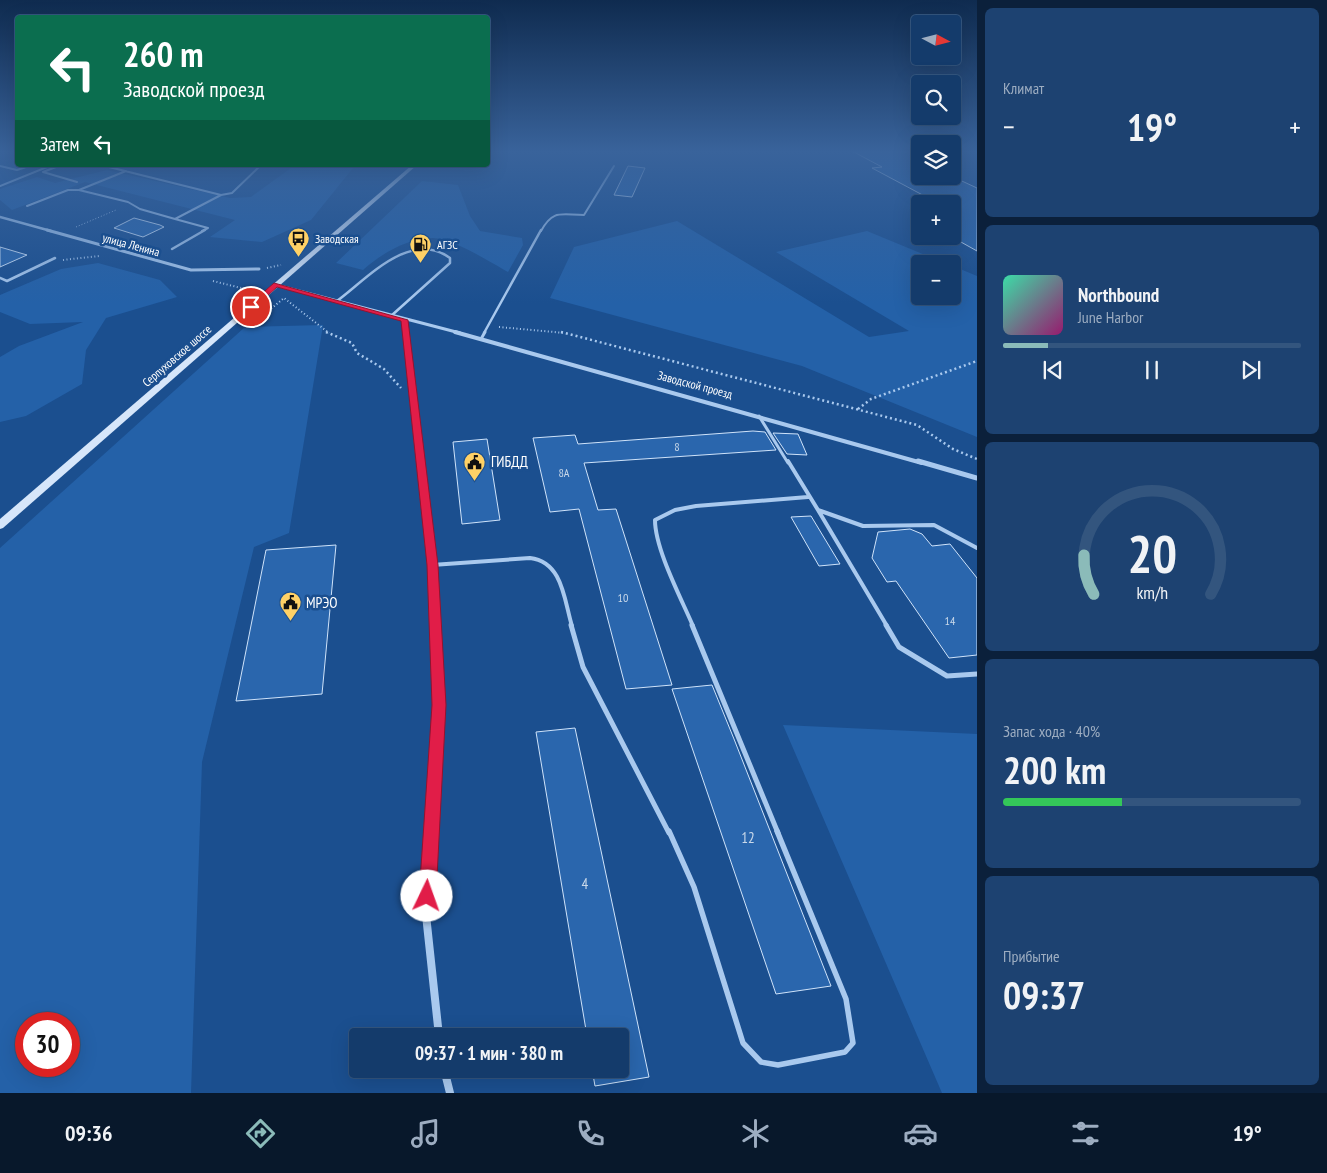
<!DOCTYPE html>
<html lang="ru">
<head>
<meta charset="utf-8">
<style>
	:root { --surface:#143b6b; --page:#1d4271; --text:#f1f3f6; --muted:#9dadc1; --line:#33557e; --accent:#8bbbb9 }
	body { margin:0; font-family:"PT Sans Narrow",sans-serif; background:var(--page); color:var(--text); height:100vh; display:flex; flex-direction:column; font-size:19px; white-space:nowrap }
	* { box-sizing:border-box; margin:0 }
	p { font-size:16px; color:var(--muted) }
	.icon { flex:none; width:28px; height:28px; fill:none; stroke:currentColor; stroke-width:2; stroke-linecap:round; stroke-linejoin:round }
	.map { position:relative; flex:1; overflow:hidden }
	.side { display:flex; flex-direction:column; gap:8px; padding:8px; background:#0b203b; width:350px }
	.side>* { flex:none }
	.guide { position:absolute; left:15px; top:15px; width:475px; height:152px; border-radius:5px; box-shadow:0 5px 20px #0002,0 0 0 1px var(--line); background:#0b6e4f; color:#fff; overflow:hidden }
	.needle { width:32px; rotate:97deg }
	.tools { position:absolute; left:911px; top:15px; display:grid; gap:10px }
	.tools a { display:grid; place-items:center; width:50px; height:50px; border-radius:5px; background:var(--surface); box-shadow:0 5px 20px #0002,0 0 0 1px var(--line); font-size:25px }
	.speed { position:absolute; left:15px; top:1012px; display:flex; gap:10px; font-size:25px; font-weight:700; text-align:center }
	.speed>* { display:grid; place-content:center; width:65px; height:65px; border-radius:50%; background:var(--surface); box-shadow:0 5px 20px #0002,0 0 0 1px var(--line); line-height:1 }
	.speed .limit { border:8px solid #d22; background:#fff; color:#111 }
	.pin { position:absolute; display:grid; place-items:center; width:42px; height:42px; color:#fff; margin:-21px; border:2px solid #fff; border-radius:50%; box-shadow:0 1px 5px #0007 }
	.me { position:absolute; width:55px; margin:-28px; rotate:3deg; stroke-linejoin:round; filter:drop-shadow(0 0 4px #0008) }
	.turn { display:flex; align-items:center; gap:18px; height:105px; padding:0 25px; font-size:22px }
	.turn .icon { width:65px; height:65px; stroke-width:2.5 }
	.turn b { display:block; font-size:35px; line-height:42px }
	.then { display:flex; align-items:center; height:48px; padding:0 25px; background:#0003; gap:10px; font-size:19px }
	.big { font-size:38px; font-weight:600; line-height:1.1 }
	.side .card { flex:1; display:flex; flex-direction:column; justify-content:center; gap:8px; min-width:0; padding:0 18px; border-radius:8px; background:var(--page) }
	.side .dial { align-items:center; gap:0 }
	.dial svg { height:130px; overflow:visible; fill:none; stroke:var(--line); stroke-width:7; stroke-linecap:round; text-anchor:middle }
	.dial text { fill:var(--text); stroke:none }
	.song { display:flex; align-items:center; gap:15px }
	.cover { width:60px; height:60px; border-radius:8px; background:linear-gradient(135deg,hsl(160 70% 55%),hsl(320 70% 35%)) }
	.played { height:5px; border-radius:2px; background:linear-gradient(90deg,var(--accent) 15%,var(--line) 15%) }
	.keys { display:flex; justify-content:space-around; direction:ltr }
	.heat { display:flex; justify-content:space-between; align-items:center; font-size:28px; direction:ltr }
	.charge { height:8px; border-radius:4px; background:linear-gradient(90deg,#34c759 40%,var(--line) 0) }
	.trip { position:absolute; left:349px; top:1028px; width:280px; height:50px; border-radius:5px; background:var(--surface); box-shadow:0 5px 20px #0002,0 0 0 1px var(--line); font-weight:600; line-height:50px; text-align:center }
	.dock { display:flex; height:80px; justify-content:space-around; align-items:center; background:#08182b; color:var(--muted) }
	.dock .icon { width:35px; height:35px }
	.dock .selected { color:var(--accent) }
	.dock b { font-size:22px; color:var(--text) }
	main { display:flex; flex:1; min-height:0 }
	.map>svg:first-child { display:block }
</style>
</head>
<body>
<main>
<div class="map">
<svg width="977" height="1093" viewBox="0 0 977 1093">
	<rect width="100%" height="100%" fill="#1b4f8f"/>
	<path fill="#2461a8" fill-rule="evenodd" d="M 295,165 L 353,168 L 311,220 L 262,242 L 210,237 L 235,220 L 85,182 L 12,210 L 0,200 L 0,189 L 37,177 L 55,183 L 107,170 L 230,198 L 251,197 Z
		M 422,181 L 458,185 L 470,216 L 480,231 L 522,238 L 523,245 L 508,272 C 490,262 452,238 433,238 C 407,238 381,254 363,270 L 336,263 Z
		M 677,221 L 869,337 L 909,331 L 776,252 L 867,231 L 947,264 L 920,264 L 920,296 L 952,296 L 953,266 L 977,276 L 977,437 L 802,366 L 550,298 L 574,247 Z
		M 98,263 L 160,280 L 177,297 L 106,318 L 86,350 L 82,384 L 26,416 L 0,422 L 0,357 L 19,346 L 83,322 L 30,324 L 0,312 L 0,295 L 61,269 Z
		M 323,325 L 289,533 L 254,547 L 202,762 L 191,1093 L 0,1093 L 0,548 L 245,327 ZM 26,1024 L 69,1024 L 69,1066 L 26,1066 Z
		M 783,725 L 977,734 L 977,1093 L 942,1093 Z"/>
	<path fill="#2a66ad" stroke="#cfe3fa" d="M 850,150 L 920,150 L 920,176 L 951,176 L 977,188 L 977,251 L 952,237 L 952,197 L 932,200 L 872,168 L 882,167 Z
		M 628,166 L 645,168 L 632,197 L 614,195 Z
		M 134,218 L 160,225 L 164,227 L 143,237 L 114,228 Z
		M 0,247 L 27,255 L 0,267 Z
		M 753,431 L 765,432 L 776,450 L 584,463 L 598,510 L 616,509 L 672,685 L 626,689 L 579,509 L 550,512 L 533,438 L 575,435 L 578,444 Z
		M 773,433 L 798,434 L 807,455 L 787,454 Z
		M 487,439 L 500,520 L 462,524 L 453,442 Z
		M 811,516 L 840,564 L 819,566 L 791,517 Z
		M 910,529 L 922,534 L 932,546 L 950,544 L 977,578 L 977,655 L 949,658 L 896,581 L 887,582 L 872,558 L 878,532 Z
		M 336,545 L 322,694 L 236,701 L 266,550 Z
		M 712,685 L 734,739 L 831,986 L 776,994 L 672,689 Z
		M 575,728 L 649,1077 L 595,1086 L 592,1069 L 620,1069 L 620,1036 L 587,1036 L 536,732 Z"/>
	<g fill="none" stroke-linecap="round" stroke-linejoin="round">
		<path stroke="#a9c9ee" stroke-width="1" stroke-dasharray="1 2" stroke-linecap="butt" d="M 76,227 L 116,210"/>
		<path stroke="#a9c9ee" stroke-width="2" stroke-dasharray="1 2.5" stroke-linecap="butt" d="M 63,260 L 99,256
			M 267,268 L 281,265
			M 213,281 L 253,291
			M 255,322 L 284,298 L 329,333
			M 499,327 L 565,333"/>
		<path stroke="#a9c9ee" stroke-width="2.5" stroke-dasharray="2 3" stroke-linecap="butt" d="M 326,332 L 352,343 L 357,353 L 384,369 L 401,388
			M 561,332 L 917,425 L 953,449 L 977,459
			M 858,409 L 871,399 L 977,361"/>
		<path stroke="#a9c9ee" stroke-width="2" d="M 61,165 L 43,172 L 77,182
			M 101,165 L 221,195 L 232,193 L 261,165
			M 0,166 L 17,170 L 32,165
			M 126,171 L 79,190 L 128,202 L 140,209 L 175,219 L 221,195
			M 0,186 L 52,165
			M 27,206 L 68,190 L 79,190
			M 175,219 L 208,228 L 202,231
			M 541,231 C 553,209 561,215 584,215 L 614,166"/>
		<path stroke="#a9c9ee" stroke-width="2.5" d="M 172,249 L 205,230
			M 0,278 L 7,281 L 55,258
			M 337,301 C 367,279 410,229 450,258 L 450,263 L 391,316
			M 484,333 L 541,230"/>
		<path stroke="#a9c9ee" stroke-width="3" d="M 481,339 L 485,332
			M 759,416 L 788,463"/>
		<path stroke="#a9c9ee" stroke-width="4" d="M 788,461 L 818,510 L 863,526 L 934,525 L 977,548
			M 818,510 L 887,626
			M 432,565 L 530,558 C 563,562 564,600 572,626
			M 693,626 C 681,598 655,549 655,520 L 675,510 L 696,506 L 808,497"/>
		<path stroke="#a9c9ee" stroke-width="5" d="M 571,625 L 583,667 L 669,833
			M 692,625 L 778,833
			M 886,625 L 899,647 L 947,676 L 977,674"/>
		<path stroke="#a9c9ee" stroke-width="5.5" d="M 669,831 L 694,887 L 743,1043 L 761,1062 L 778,1065 L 845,1052 L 853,1043 L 846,999 L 777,831"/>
		<path stroke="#a9c9ee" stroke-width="2.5" d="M 0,217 L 51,231"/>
		<path stroke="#a9c9ee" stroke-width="3" d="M 47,230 L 191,270 L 259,269
			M 276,285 L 460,333
			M 405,320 L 406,333"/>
		<path stroke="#a9c9ee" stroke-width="4" d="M 406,332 L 421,463
			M 455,332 L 922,463"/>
		<path stroke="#a9c9ee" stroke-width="5" d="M 421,461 L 432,565 L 435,626
			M 918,461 L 977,478"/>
		<path stroke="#a9c9ee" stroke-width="6" d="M 431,833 L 439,705 L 435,625"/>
		<path stroke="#a9c9ee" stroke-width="8" d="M 431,831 L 426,915 L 439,1036
			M 444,1069 L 450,1093"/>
		<path fill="#d6e6fa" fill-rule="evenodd" d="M 412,165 L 417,165 L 3,528 L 0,529 L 0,519 Z"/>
	</g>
	<linearGradient id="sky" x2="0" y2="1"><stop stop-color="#0f2b4f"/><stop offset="0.5" stop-color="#39639b"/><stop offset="1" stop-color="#39639b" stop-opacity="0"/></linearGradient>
	<rect width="977" height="303" fill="url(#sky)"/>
	<path fill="#e11d48" stroke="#92132f" d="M 274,283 L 408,320 L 438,565 L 446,705 L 436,896 L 433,902 L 427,904 L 421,902 L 419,896 L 432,705 L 427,565 L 401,321 L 277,287 L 254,308 L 249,308 L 249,305 Z"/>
	<defs>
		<symbol id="bus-pin" viewBox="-11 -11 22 30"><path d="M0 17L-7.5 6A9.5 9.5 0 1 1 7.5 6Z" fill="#ffd166" stroke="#1b4f8f"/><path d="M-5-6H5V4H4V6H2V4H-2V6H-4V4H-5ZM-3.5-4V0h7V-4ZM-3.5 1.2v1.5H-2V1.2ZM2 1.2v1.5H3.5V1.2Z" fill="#111"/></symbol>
		<symbol id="fuel-pin" viewBox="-11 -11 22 30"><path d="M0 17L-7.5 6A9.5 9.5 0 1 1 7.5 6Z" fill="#ffd166" stroke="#1b4f8f"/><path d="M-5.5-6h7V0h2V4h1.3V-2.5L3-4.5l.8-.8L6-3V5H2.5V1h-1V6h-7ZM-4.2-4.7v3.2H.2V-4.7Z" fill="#111"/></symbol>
		<symbol id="civic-pin" viewBox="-11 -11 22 30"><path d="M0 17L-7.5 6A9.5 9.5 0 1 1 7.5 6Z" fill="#ffd166" stroke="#1b4f8f"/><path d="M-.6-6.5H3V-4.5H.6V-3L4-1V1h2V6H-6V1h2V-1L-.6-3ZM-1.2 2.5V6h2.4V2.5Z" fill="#111"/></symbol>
	</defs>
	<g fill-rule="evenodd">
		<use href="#bus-pin" x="286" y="226" width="25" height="34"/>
		<use href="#fuel-pin" x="408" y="232" width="25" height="34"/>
		<use href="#civic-pin" x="462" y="450" width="25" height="34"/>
		<use href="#civic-pin" x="278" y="590" width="25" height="34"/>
	</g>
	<g text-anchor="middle" stroke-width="5" stroke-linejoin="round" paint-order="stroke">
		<g font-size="12" fill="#fff" stroke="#1b4f8f" text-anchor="start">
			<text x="315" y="243">Заводская</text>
			<text x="437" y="249">АГЗС</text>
		</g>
		<g font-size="12" fill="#fff" stroke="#1b4f8f">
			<text transform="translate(131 245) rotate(15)" y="4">улица Ленина</text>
			<text transform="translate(177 356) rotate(-41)" y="4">Серпуховское шоссе</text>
			<text transform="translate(695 385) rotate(15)" y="4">Заводской проезд</text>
		</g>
		<g font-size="12" fill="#cad9ea">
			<text x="677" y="451">8</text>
			<text x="564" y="477">8А</text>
			<text x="623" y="602">10</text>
			<text x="950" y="625">14</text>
		</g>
		<g font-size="15" fill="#fff" stroke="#1b4f8f" text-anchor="start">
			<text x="491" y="467">ГИБДД</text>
			<text x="306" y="608">МРЭО</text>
		</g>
		<g font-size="15" fill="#cad9ea">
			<text x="748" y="843">12</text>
			<text x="585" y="889">4</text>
		</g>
	</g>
</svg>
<div class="tools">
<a><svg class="needle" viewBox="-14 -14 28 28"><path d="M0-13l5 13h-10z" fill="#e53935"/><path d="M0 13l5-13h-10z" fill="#9dadc1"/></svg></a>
<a><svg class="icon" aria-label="search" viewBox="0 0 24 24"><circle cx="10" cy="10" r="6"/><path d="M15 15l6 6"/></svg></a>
<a><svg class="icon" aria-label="layers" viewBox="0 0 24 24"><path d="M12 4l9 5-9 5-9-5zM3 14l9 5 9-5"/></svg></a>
<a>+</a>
<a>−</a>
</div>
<div class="speed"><div class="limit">30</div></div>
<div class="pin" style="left:251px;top:307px;background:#d93025"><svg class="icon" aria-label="arrive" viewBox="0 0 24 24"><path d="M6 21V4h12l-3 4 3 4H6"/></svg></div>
<svg class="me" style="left:427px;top:896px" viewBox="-20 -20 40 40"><circle r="19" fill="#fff"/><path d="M0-13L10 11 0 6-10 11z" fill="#e11d48"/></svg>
<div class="trip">09:37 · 1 мин · 380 m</div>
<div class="guide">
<div class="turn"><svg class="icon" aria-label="left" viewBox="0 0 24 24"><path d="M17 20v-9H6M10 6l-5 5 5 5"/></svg><div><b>260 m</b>Заводской проезд</div></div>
<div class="then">Затем<svg class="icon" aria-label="left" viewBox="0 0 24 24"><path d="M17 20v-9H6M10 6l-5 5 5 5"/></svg></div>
</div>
</div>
<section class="side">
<div class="card"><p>Климат</p>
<div class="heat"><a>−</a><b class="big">19°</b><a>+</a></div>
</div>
<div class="card">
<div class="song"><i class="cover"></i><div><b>Northbound</b><p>June Harbor</p></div></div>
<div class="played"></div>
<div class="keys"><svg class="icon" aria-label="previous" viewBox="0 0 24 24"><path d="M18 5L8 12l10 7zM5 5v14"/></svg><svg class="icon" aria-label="pause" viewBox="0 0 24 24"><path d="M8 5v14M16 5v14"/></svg><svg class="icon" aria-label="next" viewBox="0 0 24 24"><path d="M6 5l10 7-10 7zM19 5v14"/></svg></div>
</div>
<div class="card dial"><svg viewBox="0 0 100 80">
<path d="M14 69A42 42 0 1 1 86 69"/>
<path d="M14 69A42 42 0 0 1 8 45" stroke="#8bbbb9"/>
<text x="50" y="56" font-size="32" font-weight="700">20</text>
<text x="50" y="72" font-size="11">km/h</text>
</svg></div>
<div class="card"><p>Запас хода · 40%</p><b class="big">200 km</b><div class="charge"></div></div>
<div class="card"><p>Прибытие</p><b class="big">09:37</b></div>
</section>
</main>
<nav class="dock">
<b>09:36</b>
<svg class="icon selected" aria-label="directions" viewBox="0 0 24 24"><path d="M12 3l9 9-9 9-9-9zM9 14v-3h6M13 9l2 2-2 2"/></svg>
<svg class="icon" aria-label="music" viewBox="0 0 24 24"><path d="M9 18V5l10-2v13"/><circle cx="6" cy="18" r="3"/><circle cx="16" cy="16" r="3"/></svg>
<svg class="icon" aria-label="phone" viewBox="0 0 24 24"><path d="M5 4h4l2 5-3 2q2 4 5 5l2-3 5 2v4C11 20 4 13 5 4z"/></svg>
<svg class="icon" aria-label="climate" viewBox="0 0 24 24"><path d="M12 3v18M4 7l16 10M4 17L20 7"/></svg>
<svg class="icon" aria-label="car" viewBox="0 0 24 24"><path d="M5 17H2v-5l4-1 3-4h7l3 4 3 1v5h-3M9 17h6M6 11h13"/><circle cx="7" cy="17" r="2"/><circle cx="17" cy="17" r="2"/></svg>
<svg class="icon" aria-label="filters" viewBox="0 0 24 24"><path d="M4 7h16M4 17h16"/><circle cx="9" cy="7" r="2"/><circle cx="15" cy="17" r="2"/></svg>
<b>19°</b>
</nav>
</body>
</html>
